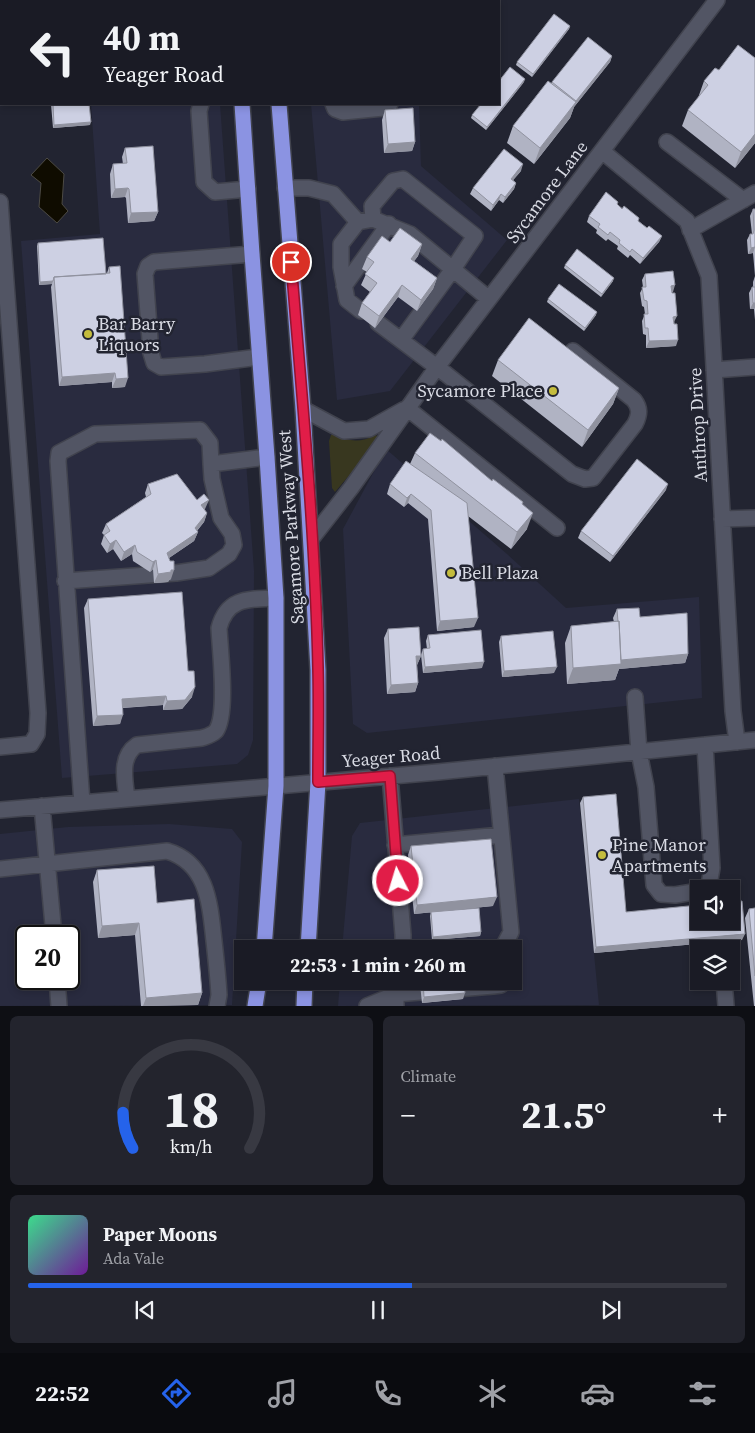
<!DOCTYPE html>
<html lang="en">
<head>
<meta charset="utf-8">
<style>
	:root { --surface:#1a1b25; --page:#23242d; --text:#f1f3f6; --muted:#9fa1a7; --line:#383942; --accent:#2563eb }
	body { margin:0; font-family:"Source Serif 4",serif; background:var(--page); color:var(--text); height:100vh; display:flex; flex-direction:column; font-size:19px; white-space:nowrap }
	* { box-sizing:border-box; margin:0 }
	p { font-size:16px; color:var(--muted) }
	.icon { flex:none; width:28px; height:28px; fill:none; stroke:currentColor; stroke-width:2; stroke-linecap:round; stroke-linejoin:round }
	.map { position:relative; height:1006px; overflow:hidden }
	.sheet { display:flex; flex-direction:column; gap:10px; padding:10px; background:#0e0f14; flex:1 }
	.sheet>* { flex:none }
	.top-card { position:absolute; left:0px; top:0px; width:500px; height:105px; box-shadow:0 2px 8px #0003,0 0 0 1px var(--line); background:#1a1b25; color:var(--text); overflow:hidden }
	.tools { position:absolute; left:690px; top:880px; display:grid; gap:10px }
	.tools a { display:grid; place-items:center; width:50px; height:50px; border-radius:0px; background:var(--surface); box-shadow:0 2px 8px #0003,0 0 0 1px var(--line); font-size:25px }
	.speed { position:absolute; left:15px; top:925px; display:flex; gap:10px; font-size:25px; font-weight:700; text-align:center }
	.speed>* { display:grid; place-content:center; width:65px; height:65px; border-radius:50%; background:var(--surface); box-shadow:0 2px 8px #0003,0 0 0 1px var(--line); line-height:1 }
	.speed .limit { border:2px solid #111; border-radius:8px; background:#fff; color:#111 }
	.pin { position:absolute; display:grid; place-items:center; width:42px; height:42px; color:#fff; margin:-21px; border:2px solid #fff; border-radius:50%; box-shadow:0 1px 5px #0007 }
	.me { position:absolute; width:55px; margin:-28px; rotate:355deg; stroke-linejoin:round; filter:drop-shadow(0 0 4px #0008) }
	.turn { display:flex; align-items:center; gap:18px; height:105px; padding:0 20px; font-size:22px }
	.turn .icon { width:65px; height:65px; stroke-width:2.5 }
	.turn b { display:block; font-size:35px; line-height:42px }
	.big { font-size:38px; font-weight:700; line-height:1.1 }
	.sheet .tile { flex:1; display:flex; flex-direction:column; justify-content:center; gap:8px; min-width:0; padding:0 18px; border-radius:8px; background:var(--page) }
	.sheet .dial { align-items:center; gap:0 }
	.dial svg { height:130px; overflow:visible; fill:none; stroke:var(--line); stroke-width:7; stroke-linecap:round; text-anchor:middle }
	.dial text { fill:var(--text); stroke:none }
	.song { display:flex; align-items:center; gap:15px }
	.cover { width:60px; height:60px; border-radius:8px; background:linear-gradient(135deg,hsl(150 70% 55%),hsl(280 70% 35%)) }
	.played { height:5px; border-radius:2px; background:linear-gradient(90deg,var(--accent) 55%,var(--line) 55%) }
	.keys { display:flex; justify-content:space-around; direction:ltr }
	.heat { display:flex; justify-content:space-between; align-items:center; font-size:28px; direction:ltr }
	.sheet .tiles { flex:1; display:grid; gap:10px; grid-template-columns:1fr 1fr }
	.tile:last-child { grid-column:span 2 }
	.trip { position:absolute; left:234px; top:940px; width:288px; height:50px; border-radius:0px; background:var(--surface); box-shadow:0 2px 8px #0003,0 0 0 1px var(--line); font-weight:700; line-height:50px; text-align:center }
	.menu { display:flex; height:80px; justify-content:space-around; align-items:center; background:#0a0b0f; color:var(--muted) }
	.menu .icon { width:35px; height:35px }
	.menu .current { color:var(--accent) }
	.menu b { font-size:22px; color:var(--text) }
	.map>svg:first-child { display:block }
</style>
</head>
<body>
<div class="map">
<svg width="755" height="1006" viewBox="0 0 755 1006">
	<rect width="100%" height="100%" fill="#222431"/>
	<path fill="#292b3f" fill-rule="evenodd" d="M 91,104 L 220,104 L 254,571 L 253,740 L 248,755 L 237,764 L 62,778 L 21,241 L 100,234 Z
		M 311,104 L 419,104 L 421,166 L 507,240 L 390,391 L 337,400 Z
		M 386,449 L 507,554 L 566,608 L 699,597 L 702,698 L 367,733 L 353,724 L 343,529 Z
		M 579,799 L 599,1005 L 338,1006 L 340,981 L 512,981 L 512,949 L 342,949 L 352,836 L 360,823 Z
		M 169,824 L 232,829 L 242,842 L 232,1005 L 0,1006 L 0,834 L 68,827 ZM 26,936 L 69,936 L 69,979 L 26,979 Z"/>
	<path fill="#38371f" d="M 334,434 C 348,442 361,443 375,435 L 380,437 L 379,440 L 335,492 L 332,488 L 329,441 L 331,435 Z"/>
	<path fill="#0f0c00" stroke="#4c4a44" d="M 47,158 L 64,174 L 62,204 L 68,211 L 57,223 L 39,207 L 41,183 L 31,175 Z"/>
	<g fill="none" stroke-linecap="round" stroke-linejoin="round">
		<defs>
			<path id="minor" d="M 102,0 L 102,1
				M 324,0 L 325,1
				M 397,0 L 398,1
				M 191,1 L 192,0
				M 201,104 L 199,111 L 204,182 L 215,192 L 248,189
				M 333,104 L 335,109 L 343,112 L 383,108 L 390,104
				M 667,142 L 743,200
				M 602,151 L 687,221 L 709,276 L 733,711 L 737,742
				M 285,188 L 309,188 L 333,194 L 358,222
				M 0,202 L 38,713 L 37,734 L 31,744 L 0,747
				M 373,219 L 372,206 L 393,181 L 403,179 L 475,236 L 453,269 L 401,340
				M 690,230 L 755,193
				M 252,254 L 154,262 L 148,266 L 145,274 L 151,353 L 154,363 L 161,367 L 205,364 L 259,357
				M 344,286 L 389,224
				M 361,311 L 347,300 L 341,267 L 341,244 L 358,222 L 373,219 L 410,234 L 489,299
				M 378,323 L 446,374 L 572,474 L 585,479 L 593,478 L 635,424 C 640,414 640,408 634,400 L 573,351
				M 714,370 L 755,367
				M 407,408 L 557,528
				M 303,409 L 344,431 L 369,429 L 403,410
				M 722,519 L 755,518
				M 312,538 L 351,488 L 437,367 L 717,0
				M 65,581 L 176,573 L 209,568 L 229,554 L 234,545 L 232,534 L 221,518 L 212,479 L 211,464
				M 635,697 L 639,752 L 646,787 L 654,885 L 661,894 L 675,895 L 699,891
				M 705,745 L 712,868 L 709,885 L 705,889
				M 495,766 L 511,932 L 502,949
				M 390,776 L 403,935 L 403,949
				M 127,799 C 125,780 119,757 137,745 L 202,738 C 208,736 212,735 216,731 C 228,714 220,650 219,628 C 227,597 249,599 276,598
				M 82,803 L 58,461 L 59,453 L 95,434 L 200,430 L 210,443 L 211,464 L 267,457
				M 42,806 L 54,936
				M 0,810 L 438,772 L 755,740
				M 395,845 L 501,835
				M 0,869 L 167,851 C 208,863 210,905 214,941 C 216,959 218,977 219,995 L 217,1006
				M 512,949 L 512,966
				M 57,979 L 59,1006
				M 724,981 L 726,1006
				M 367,1006 L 396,994 L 399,981
				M 396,1006 L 396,994 L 493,986 L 501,985 L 505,981"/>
			<path id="highway" d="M 234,0 L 234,1
				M 272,0 L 272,1
				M 242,104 L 252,254 L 267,457 L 276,598 L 276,786 L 264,949
				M 279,104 L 303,409 L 318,670 L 318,782 L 308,949
				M 255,1006 L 259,981
				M 304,1006 L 305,981"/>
		</defs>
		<use href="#minor" stroke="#41434e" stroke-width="18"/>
		<use href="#highway" stroke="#41434e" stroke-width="18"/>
		<use href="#minor" stroke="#525564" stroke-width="15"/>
		<use href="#highway" stroke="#8b93e2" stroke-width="15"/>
	</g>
	<path fill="#b0b3c3" d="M 570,26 L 569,29 L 532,77 L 516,65 L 517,62 Z
		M 612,56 L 610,62 L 574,107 L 570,118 L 534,164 L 507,143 L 513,126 L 552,82 Z
		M 719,70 L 755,143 L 735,168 L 682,126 L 688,110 L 698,98 L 704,81 Z
		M 524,82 L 486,130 L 471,118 L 472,115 Z
		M 51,104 L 89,104 L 90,125 L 53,128 Z
		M 385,110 L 415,142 L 412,151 L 384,153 L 382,120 Z
		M 125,148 L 158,212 L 154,221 L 128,223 L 126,198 L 125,197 L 111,198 L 110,174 L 113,164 L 123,164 L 122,157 Z
		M 521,171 L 513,180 L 516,183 L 514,189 L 503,203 L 499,200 L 491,211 L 470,194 L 473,188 Z
		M 617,204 L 647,228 L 662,236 L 659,242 L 640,264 L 630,255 L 628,258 L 617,249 L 618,246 L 608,239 L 606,241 L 596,233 L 597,230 L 587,222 L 589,216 Z
		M 753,209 L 755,209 L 755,320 L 754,309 L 750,309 L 749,293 L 752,287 L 753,287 L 753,282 L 755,276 L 753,253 L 748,254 L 747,240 L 750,234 L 752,234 L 750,216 Z
		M 390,242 L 422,244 L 418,256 L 414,261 L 437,278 L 433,289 L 417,311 L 398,297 L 375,328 L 358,315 L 362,303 L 370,292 L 361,285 L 367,272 L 362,269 L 367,257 Z
		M 38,243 L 106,273 L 107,273 L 109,267 L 125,387 L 112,388 L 112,382 L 59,386 L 51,287 L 52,284 L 39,285 L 37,246 Z
		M 565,265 L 613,281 L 601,297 L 564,268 Z
		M 645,274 L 673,292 L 672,292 L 676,346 L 646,348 L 646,335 L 643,334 L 642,321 L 645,314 L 644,307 L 642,306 L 640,293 L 643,287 L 642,280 Z
		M 548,299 L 596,315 L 584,331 L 547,302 Z
		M 498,360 L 619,388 L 613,404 L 582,447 L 492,376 Z
		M 415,453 L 492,481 L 523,504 L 527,529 L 511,549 L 468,516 L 474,627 L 437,631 L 428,519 L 408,503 L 404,507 L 387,494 L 390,484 L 410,464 Z
		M 148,484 L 197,500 L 205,509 L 204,510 L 207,513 L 204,522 L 197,531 L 198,532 L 194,541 L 169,558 L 171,579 L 169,580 L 168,582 L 154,583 L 153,569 L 150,572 L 133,561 L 132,554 L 121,561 L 113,549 L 107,553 L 101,544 L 104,535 L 102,533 L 106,524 L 146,497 L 145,493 Z
		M 666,490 L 610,562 L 578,538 L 581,531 Z
		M 88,599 L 188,671 L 192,697 L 182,709 L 163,710 L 163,705 L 123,708 L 120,724 L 93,726 L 84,608 Z
		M 617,609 L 640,617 L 688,654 L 685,663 L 619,669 L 615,680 L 567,684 L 565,643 L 571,626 L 614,622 L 613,618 Z
		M 388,629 L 421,656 L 417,665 L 418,683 L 415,692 L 387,694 L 384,638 Z
		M 428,635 L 482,668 L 423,673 L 421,655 L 423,649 L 427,649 L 426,641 Z
		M 501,636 L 554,673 L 502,677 L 499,642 Z
		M 583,797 L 626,912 L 742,940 L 594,953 L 580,803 Z
		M 411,846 L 493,906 L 414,914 L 408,855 Z
		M 97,870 L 157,903 L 202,993 L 198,1005 L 141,1006 L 135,935 L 98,938 L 93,882 Z
		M 755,908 L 755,1006 L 754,1006 L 745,918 L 749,909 Z
		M 431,912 L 481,932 L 480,936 L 432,940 L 430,916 Z
		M 421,981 L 464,981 L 463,999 L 422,1003 L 420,984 Z"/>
	<path fill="#90929f" d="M 427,0 L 484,0 L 483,1 L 427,1 Z
		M 570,26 L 569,29 L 532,77 L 533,74 Z
		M 612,56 L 610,62 L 574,107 L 576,101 Z
		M 525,79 L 524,82 L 486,130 L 487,127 Z
		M 576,102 L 570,118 L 534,164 L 540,148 Z
		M 91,122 L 90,125 L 53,128 L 54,125 Z
		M 755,134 L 755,143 L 735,168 L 741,152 Z
		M 415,142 L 412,151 L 384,153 L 388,144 Z
		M 523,164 L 521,171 L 509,185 L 511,179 Z
		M 516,183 L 514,189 L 503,203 L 505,197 Z
		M 128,188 L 125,197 L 111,198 L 115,189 Z
		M 501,194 L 499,200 L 491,211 L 493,205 Z
		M 158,212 L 154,221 L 128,223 L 131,213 Z
		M 662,236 L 659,242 L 640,264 L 643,258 Z
		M 422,244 L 418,256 L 407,271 L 411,259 Z
		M 755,247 L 753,253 L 748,254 L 751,248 Z
		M 437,278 L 433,289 L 417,311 L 421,300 Z
		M 614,278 L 613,281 L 601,297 L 602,294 Z
		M 53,281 L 52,284 L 39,285 L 40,282 Z
		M 402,285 L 398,297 L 375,328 L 379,316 Z
		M 675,285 L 673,292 L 669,292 L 671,286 Z
		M 753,303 L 755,303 L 755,308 L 754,309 L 750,309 Z
		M 597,312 L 596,315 L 584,331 L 585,328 Z
		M 677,316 L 674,322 L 671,323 L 673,317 Z
		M 678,340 L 676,346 L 646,348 L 649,341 Z
		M 115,373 L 112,382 L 59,386 L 62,377 Z
		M 128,378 L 125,387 L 112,388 L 116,379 Z
		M 619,388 L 613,404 L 582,447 L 588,430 Z
		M 668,484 L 666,490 L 610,562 L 613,556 Z
		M 411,494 L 408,503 L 404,507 L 407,498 Z
		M 209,500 L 205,509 L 198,514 L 201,505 Z
		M 207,513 L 204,522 L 193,535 L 198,532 L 194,541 L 163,562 L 167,553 L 195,528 Z
		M 533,513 L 527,529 L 511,549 L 517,532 Z
		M 116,540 L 113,549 L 107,553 L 110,544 Z
		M 135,545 L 132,554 L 121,561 L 124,552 Z
		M 156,560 L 153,569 L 150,572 L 153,562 Z
		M 171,570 L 174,570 L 171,579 L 169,580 L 168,582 L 154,583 L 158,574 Z
		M 478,618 L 474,627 L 437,631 L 440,621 Z
		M 688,654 L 685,663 L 619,669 L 615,680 L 567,684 L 573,668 L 621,660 Z
		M 416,656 L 421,656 L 417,665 L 413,665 Z
		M 484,662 L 482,668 L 423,673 L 425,667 Z
		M 557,667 L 554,673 L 502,677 L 504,671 Z
		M 418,683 L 415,692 L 387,694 L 391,685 Z
		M 195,687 L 192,697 L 182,709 L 163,710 L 167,701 Z
		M 166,696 L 163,705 L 119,708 L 122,699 Z
		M 123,715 L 120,724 L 93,726 L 97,716 Z
		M 497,897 L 493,906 L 414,914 L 417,905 Z
		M 139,923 L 135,935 L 98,938 L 102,926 Z
		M 481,932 L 480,936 L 432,940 L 433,937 Z
		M 745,934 L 742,940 L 594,953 L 596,947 Z
		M 202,993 L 198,1005 L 143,1006 L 146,998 Z
		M 465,993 L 463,999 L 422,1003 L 424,997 Z"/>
	<path fill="#cdd0e3" stroke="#90929f" d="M 123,0 L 143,0 L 144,1 L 123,1 Z
		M 362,0 L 390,0 L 390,1 L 362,1 Z
		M 554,14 L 570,26 L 533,74 L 517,62 Z
		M 588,37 L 612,56 L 576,101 L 552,82 Z
		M 738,45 L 755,58 L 755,134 L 741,152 L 688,110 L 708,85 L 704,81 L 715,68 L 719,70 Z
		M 510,67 L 525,79 L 487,127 L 472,115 L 481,104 L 499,104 L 499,81 Z
		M 548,81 L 576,102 L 540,148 L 513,126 Z
		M 53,104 L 89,104 L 91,122 L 54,125 Z
		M 413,108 L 415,142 L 388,144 L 385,110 Z
		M 153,146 L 158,212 L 131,213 L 129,189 L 128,188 L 115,189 L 113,164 L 127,163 L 125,148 Z
		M 504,149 L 523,164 L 511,179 L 516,183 L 505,197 L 501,194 L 493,205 L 473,188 Z
		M 606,192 L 618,202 L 617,204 L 622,209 L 624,206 L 639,218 L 638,221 L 647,228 L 649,226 L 662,236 L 643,258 L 632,249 L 630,252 L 619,243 L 620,240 L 610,232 L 608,235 L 598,227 L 600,224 L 589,216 Z
		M 753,209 L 755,209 L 755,247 L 751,248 L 750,234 L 753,234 L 754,230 Z
		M 400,228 L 422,244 L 411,259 L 437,278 L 421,300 L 402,285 L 379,316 L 362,303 L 377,283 L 365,274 L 374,262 L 367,257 L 382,236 L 390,242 Z
		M 103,238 L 106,274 L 54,277 L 53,281 L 40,282 L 38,243 Z
		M 577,249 L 614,278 L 602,294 L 565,265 Z
		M 120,266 L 128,378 L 116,379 L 115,373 L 62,377 L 54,277 L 110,273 L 109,267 Z
		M 673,271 L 675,285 L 671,286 L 672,293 L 675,293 L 677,316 L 673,317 L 674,324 L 677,324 L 678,340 L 649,341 L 648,328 L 645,328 L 644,314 L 648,314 L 647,301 L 644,300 L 642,287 L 646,287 L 645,274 Z
		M 559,284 L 597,312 L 585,328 L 548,299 Z
		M 752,287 L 755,287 L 755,303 L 753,303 Z
		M 529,318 L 619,388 L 588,430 L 498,360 Z
		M 430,433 L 441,441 L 442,439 L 492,481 L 493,479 L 523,502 L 522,504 L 533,513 L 517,532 L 415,453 Z
		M 637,459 L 668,484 L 613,556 L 581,531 Z
		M 406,461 L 467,503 L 478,618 L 440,621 L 431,510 L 411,494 L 407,498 L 390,484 Z
		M 177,474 L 197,500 L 204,494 L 209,500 L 201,505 L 207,513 L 195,528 L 198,532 L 167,553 L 170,561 L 174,561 L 174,570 L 171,570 L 171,572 L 158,574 L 156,560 L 153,562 L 137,552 L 135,545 L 124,552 L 116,540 L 110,544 L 104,535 L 110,531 L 106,524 L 151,494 L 148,484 Z
		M 182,592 L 188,671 L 194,671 L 195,687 L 185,700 L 167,701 L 166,696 L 122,699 L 123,715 L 97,716 L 88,599 Z
		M 639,608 L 640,617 L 687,613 L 688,654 L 621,660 L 619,621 L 618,622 L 617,609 Z
		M 619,621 L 621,664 L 573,668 L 571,626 Z
		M 419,627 L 421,656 L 416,656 L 418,683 L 391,685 L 388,629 Z
		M 481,630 L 484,662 L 425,667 L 423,649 L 430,648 L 428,635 Z
		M 553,631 L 557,667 L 504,671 L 501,636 Z
		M 616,794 L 626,912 L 699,905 L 699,921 L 731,921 L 731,902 L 742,901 L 745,934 L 596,947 L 583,797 Z
		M 491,839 L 497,897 L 417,905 L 411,846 Z
		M 154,866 L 157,903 L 194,899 L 202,993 L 146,998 L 139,923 L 102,926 L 97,870 Z
		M 479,908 L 481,932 L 433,937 L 431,912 Z
		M 755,908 L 755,976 L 749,909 Z
		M 423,981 L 464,981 L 465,993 L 424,997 Z"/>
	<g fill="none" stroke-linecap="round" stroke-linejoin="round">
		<defs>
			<path id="route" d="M 291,262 C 302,397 315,532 318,668 C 319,706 318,744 318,782 L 390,776 L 398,881"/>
		</defs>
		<use href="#route" stroke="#92132f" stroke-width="12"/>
		<use href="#route" stroke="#e11d48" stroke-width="9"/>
	</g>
	<g fill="#c4bc3d" stroke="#222431" stroke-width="2">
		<circle cx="88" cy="334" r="5"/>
		<circle cx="553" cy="391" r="5"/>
		<circle cx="451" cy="573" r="5"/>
		<circle cx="602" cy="855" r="5"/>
	</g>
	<g text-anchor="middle" stroke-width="5" stroke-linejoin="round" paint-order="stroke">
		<g font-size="18" fill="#d9dbe4" stroke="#222431">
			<text transform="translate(547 192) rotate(-53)" y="6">Sycamore Lane</text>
			<text transform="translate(698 425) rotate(-93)" y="6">Anthrop Drive</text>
			<text transform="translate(291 527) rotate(-94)" y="6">Sagamore Parkway West</text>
			<text transform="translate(391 757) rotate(-5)" y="6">Yeager Road</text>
		</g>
		<g font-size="18" fill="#d9dbe4" stroke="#222431" text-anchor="start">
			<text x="98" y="330">Bar Barry<tspan x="98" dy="21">Liquors</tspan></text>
			<text x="543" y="397" text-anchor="end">Sycamore Place</text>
			<text x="461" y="579">Bell Plaza</text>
			<text x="612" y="851">Pine Manor<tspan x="612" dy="21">Apartments</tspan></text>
		</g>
	</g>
</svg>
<div class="tools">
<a><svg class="icon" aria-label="sound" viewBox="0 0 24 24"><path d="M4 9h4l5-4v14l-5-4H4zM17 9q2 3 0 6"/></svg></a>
<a><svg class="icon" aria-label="layers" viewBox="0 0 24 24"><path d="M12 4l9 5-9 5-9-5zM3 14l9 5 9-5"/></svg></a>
</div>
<div class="speed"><div class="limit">20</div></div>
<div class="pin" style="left:291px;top:262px;background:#d93025"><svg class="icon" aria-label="arrive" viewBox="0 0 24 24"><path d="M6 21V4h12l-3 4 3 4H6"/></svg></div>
<svg class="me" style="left:398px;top:881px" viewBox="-20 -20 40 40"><circle r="17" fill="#e11d48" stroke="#fff" stroke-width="3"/><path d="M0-11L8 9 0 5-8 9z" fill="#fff"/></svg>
<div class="trip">22:53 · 1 min · 260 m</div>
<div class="top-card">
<div class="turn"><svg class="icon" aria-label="left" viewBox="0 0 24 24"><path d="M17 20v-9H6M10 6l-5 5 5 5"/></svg><div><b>40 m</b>Yeager Road</div></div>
</div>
</div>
<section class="sheet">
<div class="tiles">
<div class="tile dial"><svg viewBox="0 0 100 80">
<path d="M14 69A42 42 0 1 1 86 69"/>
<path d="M14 69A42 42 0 0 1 8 47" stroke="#2563eb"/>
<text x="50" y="56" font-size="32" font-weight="700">18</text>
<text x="50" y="72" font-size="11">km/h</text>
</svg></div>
<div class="tile"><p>Climate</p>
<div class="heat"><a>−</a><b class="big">21.5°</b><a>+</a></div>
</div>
<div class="tile">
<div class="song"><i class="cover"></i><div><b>Paper Moons</b><p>Ada Vale</p></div></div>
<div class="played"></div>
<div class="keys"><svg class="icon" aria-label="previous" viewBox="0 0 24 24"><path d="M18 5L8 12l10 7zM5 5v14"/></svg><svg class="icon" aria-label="pause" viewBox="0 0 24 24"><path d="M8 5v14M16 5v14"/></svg><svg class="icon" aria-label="next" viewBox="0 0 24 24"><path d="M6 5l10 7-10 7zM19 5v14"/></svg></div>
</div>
</div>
</section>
<nav class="menu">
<b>22:52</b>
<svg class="icon current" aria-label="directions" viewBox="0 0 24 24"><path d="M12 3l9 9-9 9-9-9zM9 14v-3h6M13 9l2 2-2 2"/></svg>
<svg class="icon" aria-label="music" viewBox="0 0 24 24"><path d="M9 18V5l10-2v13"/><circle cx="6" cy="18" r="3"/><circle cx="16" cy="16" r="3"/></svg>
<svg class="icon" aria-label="phone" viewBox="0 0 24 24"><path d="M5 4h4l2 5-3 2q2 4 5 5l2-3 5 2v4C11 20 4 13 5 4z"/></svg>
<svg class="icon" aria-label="climate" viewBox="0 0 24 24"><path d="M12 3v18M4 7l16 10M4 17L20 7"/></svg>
<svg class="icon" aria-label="car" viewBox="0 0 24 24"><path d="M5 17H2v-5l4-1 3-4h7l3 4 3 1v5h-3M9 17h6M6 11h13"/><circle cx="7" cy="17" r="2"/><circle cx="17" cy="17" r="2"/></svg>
<svg class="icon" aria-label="filters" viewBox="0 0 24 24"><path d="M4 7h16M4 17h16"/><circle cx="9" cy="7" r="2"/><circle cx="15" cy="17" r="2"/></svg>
</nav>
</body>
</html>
